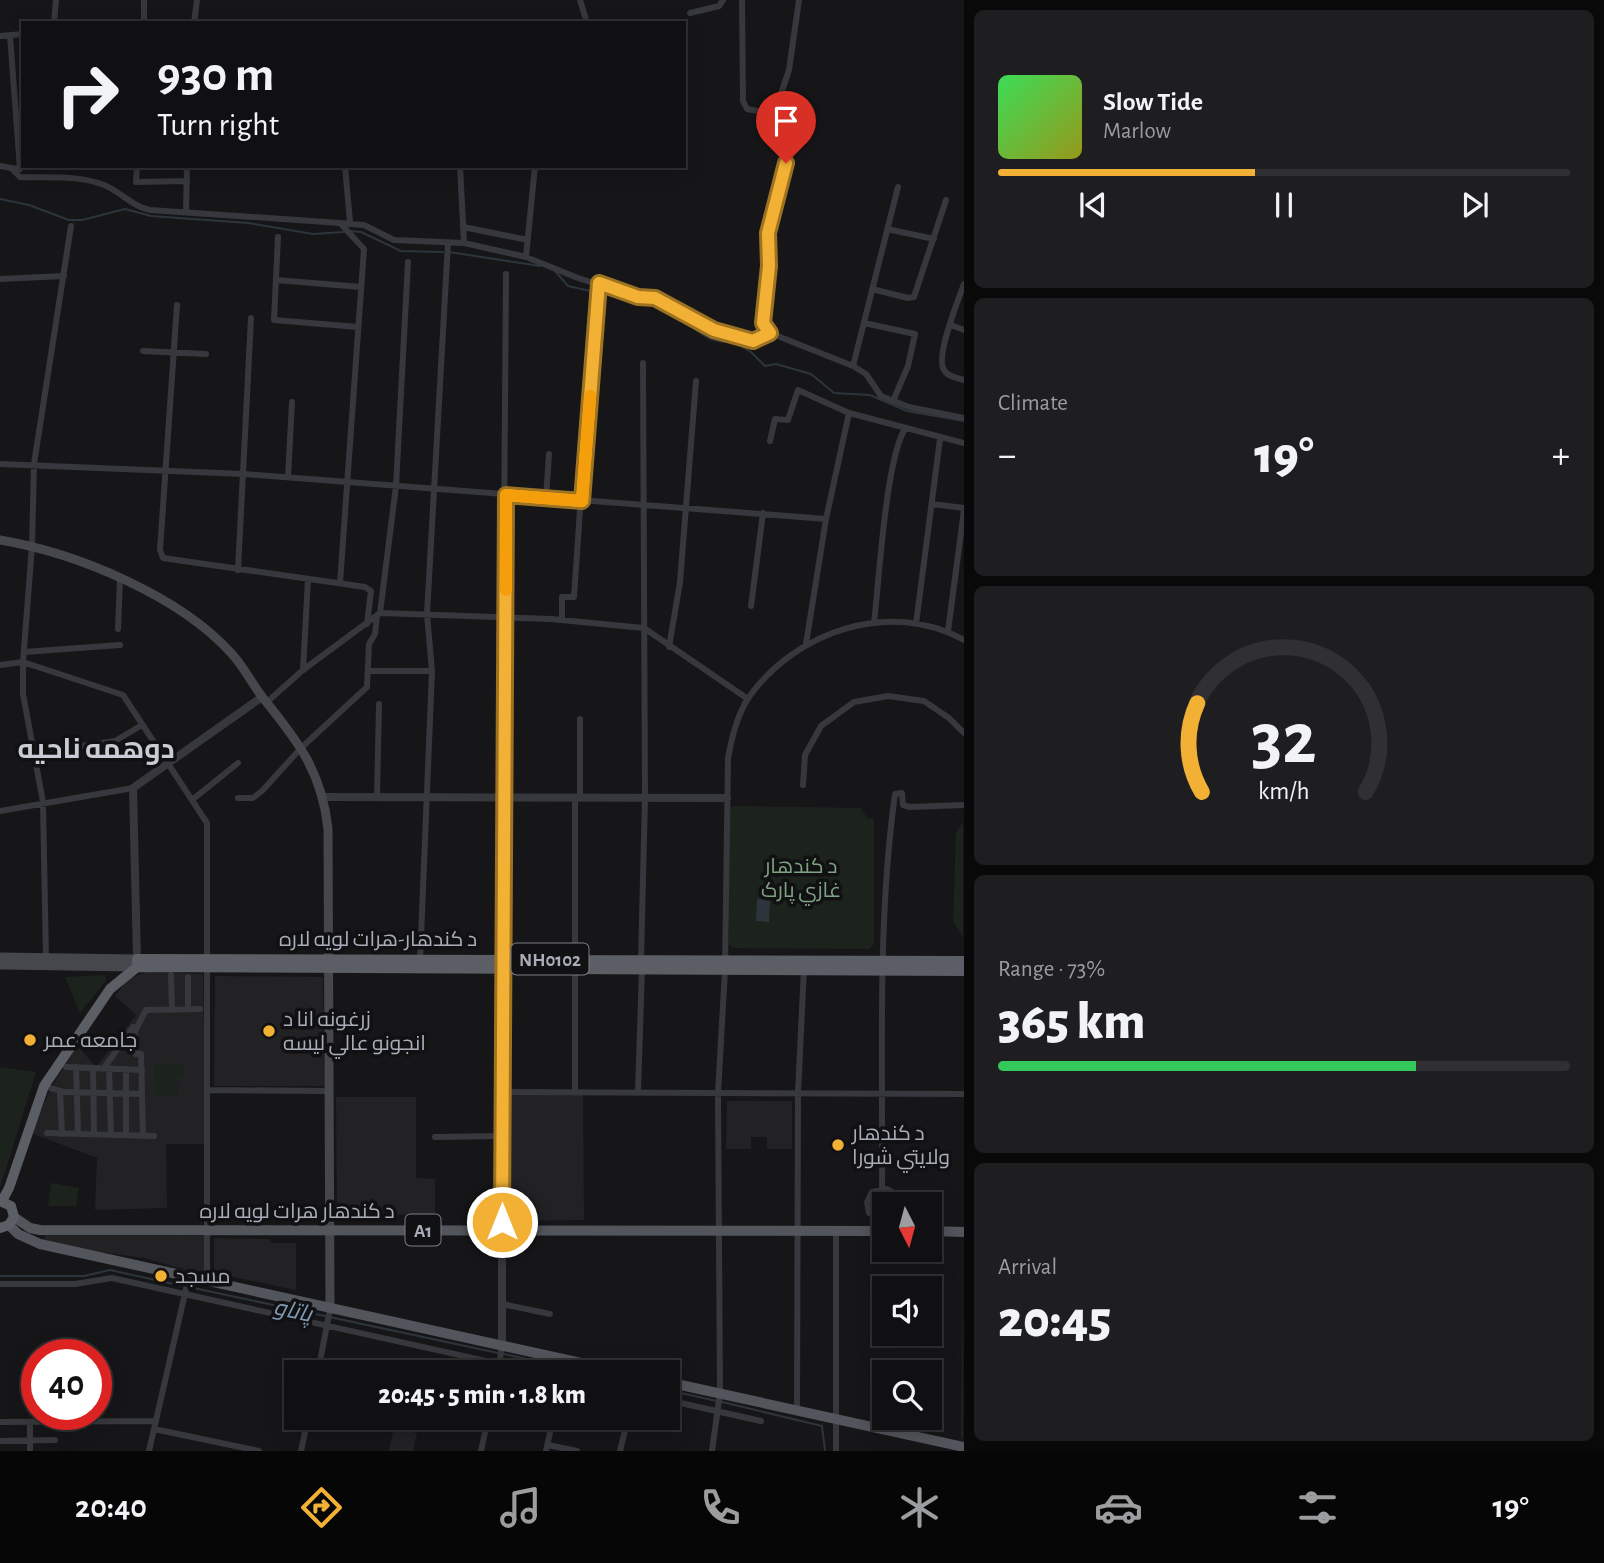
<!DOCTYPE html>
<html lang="en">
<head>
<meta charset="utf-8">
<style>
	:root { --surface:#101012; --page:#1e1e20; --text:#f1f3f6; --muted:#9c9d9f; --line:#303032; --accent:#f2b134 }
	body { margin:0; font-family:"Alegreya Sans",Cairo,sans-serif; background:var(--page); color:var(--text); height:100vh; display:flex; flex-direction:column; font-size:26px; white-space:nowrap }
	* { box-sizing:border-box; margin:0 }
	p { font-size:23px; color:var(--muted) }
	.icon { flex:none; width:38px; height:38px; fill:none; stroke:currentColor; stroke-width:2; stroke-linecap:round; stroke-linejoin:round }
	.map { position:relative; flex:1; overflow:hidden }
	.panel { display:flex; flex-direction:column; gap:10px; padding:10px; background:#09090a; width:640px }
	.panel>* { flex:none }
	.guide { position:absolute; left:21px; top:21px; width:665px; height:147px; border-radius:0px; box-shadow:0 4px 18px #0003,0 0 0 2px var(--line); background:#101012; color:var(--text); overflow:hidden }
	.needle { width:46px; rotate:174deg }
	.controls { position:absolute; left:872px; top:1192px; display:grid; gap:14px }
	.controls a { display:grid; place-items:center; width:70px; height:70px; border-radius:0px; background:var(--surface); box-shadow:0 4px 18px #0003,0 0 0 2px var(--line); font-size:35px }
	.speed { position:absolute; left:21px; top:1339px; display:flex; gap:14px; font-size:35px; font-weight:700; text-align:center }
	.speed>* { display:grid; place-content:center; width:91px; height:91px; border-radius:50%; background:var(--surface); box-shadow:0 4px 18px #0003,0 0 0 2px var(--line); line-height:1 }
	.speed .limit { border:10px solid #d22; background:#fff; color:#111 }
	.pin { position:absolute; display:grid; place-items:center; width:60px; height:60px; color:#fff; margin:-72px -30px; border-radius:50% 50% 50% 0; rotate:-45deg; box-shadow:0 0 7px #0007 }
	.pin .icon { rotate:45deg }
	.me { position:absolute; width:77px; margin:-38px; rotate:0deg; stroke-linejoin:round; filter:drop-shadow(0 0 5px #0008) }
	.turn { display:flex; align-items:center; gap:24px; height:147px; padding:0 21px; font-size:32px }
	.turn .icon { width:91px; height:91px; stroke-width:2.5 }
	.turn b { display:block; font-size:49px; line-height:60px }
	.big { font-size:52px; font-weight:800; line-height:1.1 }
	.panel .tile { flex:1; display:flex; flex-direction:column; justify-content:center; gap:10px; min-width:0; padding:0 24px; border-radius:10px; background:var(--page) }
	.panel .dial { align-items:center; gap:0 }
	.dial svg { height:182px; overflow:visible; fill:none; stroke:var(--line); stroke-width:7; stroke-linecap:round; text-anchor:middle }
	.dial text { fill:var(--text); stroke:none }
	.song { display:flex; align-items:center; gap:21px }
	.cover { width:84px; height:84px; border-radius:10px; background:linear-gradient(135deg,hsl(130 70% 55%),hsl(60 70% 35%)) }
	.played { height:7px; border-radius:4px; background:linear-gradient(90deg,var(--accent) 45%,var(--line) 45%) }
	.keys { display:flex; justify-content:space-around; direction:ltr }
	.heat { display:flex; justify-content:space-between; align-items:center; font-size:38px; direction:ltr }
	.charge { height:10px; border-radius:5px; background:linear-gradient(90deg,#34c759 73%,var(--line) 0) }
	.trip { position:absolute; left:284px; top:1360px; width:396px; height:70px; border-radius:0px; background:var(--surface); box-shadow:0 4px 18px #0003,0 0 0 2px var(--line); font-weight:800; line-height:70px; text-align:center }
	.tab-bar { display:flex; height:112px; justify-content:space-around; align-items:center; background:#060607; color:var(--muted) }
	.tab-bar .icon { width:49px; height:49px }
	.tab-bar .selected { color:var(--accent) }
	.tab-bar b { font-size:32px; color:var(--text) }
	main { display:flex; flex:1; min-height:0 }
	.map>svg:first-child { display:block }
</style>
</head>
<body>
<main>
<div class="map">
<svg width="964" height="1451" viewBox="0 0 964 1451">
	<rect width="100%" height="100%" fill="#161618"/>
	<path fill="#222225" d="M 146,972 L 203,974 L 206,1144 L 166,1144 L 167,1208 L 95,1210 L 97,1158 L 31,1133 L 51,1088 L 77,1045 L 96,1067 L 136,1015 L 115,996 L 128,979 Z
		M 215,976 L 323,977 L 324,1086 L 214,1086 Z
		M 505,1094 L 583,1094 L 584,1220 L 506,1221 Z
		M 336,1097 L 416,1097 L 416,1178 L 435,1179 L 435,1215 L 337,1214 Z
		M 727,1101 L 792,1101 L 792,1149 L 767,1149 L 767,1137 L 751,1137 L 751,1149 L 726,1149 Z
		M 45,1235 L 207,1236 L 205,1269 L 202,1272 L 186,1270 L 144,1258 L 81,1249 L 45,1240 Z
		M 214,1238 L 270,1239 L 271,1243 L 296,1243 L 296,1290 L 214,1273 Z
		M 963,1291 L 963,1438 L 961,1437 Z
		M 394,1427 L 417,1433 L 413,1451 L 389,1451 Z"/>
	<path fill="#1c231d" d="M 732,806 L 861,808 L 867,818 L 874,819 L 874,944 L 869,949 L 733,948 L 729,944 L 728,809 Z
		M 963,822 L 963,938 L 953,921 L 956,833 Z
		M 105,975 L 106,981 L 80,1013 L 65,977 Z
		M 184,1063 L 185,1076 L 177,1077 L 178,1097 L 155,1096 L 154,1063 Z
		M 0,1067 L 36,1072 L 1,1185 L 0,1185 Z
		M 51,1183 L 79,1188 L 76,1206 L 48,1206 Z"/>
	<path fill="#2c353c" d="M 757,899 L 770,900 L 769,922 L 756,921 Z"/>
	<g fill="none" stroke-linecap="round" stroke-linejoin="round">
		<path stroke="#2c353c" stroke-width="2" d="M 0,199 L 29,205 L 69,220 L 82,220 L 125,209 L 151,216 L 248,223 L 313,234 L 344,232
			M 349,231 L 361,232 L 401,251 L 443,252
			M 449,252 L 540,266
			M 555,271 L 568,286 L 640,302 C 677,298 698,349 732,341 L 751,352 L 765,366 L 776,364 L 811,374 L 834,393 L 870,395 L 907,411 L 964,421
			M 0,1276 L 84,1276 L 110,1270 L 183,1286
			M 189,1287 L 498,1353
			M 504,1354 L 585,1372
			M 667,1390 L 717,1401
			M 722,1402 L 822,1426 L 825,1451"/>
		<path stroke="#37383d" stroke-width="6" d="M 144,0 L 144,23
			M 580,0 L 587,23
			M 742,0 L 743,101 L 747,109 L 774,114
			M 799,0 L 789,70 L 774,114 L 799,125 L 768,233 L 769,266 L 763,323 L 770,333 L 853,366 L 866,374 L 881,396 L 909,407 L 964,418
			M 690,13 L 719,6 L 723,0
			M 54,23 L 56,0
			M 194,23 L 197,0
			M 10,35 L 20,169 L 11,168
			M 0,36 L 23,34
			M 0,166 L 11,168 L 20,177 C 48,178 87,174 112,189 C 126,197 133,206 150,210 L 340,223 L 364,249 L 340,583
			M 137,166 L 136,182 L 187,181
			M 345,166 L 350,222
			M 460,166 L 464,243
			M 186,212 L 187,166
			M 340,223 L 364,225 L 394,240 L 464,243 L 526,257 L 578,278 L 638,297 L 655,298 L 714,330 L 753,341 L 770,333
			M 463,227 L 528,240
			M 887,229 L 934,239
			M 278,237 L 274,320 L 358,327
			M 526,257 L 535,166
			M 0,279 L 64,276
			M 276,280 L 361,287
			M 964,284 C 958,300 935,358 944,370 C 948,377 957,378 964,380
			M 872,289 L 908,298 L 914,297 L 946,200
			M 177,305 L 160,550 L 163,558 L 365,587 L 371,591 L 367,624
			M 864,323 L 915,334 L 908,366 L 893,401
			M 951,325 L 964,330
			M 143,351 L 206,354
			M 853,366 L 898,187
			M 770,441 L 775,419 L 788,420 L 798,390 L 849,413 L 964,443
			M 0,464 L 244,474 L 826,519
			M 288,477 L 292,402
			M 546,498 L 549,454
			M 582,501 L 599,283
			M 932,504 L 964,508
			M 238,570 L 251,318
			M 751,606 L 763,513
			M 380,613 L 396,486 L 408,262
			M 562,620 L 562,597 L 574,597 L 580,510
			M 874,623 C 879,581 886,458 905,429
			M 916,624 L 940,439
			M 118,629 L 120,578
			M 948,631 L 964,510
			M 806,644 L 826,519 L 849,413
			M 669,647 L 680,582 L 696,381
			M 24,652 L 120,645
			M 0,665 L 23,662 L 123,695 L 207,823 L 207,1281
			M 303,670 L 308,579
			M 368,671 L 432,671
			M 267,702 L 303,670 L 380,613 L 551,619 L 644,628 L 748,699
			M 36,753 L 115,741 L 142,725
			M 803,785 L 805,755 L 821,726 L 854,702 L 888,696 L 924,701 L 949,718 L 964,733
			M 377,797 L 379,704
			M 502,797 L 506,274
			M 580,797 L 580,719
			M 238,798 L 253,798 L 262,791 L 301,748 L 367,687 L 369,644 L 375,634 L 377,616
			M 192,800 L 238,763
			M 0,811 L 133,788
			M 641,959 L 645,798 L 643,363
			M 46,960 L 43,802 L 23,694 L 23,662 L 32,546 L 34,464 L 71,226
			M 420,961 L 432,671 L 427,614 L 448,243
			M 171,975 L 172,1010
			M 188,977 L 188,1009
			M 66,1067 L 142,1070
			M 76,1067 L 78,1134
			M 93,1068 L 94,1135
			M 104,1068 L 133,1027
			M 109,1069 L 111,1135
			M 126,1069 L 126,1135
			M 44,1086 L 64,1092 L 142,1094
			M 209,1090 L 329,1091
			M 60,1091 L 62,1134
			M 502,1092 L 964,1094
			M 575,1092 L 575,797
			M 638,1092 L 642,968
			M 47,1133 L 154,1136
			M 143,1136 L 141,1054 L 136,1054 L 135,1031 L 146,1010 L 200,1009
			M 435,1137 L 502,1136
			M 882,1188 C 883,1057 877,924 895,794 L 902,793 L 903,805 L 910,807 L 964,805
			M 884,1220 L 869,1213 L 867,1202 L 872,1192 L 887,1189 L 896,1194 L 899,1204
			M 836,1230 L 836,1451
			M 0,1284 L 75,1284 L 112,1278 L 536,1372
			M 502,1304 L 550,1314
			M 318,1372 L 330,1309
			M 498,1372 L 502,1346
			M 667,1400 L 761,1421
			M 797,1410 L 798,1093 L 804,968
			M 0,1422 L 155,1421
			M 30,1422 L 30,1451
			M 154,1429 L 259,1451
			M 0,1441 L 55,1440
			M 548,1445 L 577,1451
			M 149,1451 L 189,1276
			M 301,1451 L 308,1418
			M 481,1451 L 488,1418
			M 546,1451 L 553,1418
			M 620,1451 L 628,1418
			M 712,1451 L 720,1393 L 718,1093 L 725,970 L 728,758 C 732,737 737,715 749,697 C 796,631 890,599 964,640"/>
		<path stroke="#37383d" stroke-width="8" d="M 325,797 L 727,798
			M 502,797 L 502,1346
			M 137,959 L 133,788 L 262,697"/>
		<path stroke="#45474d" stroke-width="9" d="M 0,540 C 76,553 179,595 232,654 C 244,667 252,684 263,698 C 298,741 322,772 328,829 L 330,1309
			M 0,957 L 137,959
			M 0,965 L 137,967"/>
		<path stroke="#53555c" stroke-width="10" d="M 14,1217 L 30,1228 L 40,1230 L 884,1231
			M 9,1225 L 18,1234 L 40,1244 L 622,1372
			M 929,1231 L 964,1232
			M 667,1382 L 964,1447"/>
		<path stroke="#5b5e65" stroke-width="10" d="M 137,967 L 137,959 L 964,961
			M 0,1201 L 11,1206 L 14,1217 L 9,1225 L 0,1228
			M 2,1201 L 9,1188 L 44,1086 L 110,989 L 137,967 L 964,971"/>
	</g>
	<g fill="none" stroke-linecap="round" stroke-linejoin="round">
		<defs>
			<path id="route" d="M 502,1222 L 506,495 L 582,501 L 599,283 L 638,297 L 655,298 L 714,330 L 753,341 L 770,333 L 763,323 L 769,266 L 768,233 L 786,163"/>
		</defs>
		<use href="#route" stroke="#9d7322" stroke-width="18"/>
		<use href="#route" stroke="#f2b134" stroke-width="12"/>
		<path stroke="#f59e0b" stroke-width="12" d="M 506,590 L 506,495 L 582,501 L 590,396"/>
	</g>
	<g fill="#f2b134" stroke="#111113" stroke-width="2.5">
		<circle cx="269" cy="1031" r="7"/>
		<circle cx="30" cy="1040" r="7"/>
		<circle cx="838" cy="1145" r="7"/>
		<circle cx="161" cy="1276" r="7"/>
	</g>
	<g text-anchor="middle" stroke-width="7" stroke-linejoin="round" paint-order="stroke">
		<g fill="#111113" stroke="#7b7e86" stroke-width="2">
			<rect x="511.5" y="943.5" width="77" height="31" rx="5"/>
			<rect x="405.5" y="1214.5" width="35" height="31" rx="5"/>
		</g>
		<g font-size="19" font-weight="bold" fill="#a8adb8">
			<text x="550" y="966">NH0102</text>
			<text x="423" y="1237">A1</text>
		</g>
		<g font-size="21" fill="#7fa381" stroke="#111113">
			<text x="801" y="873">د کندهار<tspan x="801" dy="24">غازي پارک</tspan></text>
		</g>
		<g font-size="21" fill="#a8adb8" stroke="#111113">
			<text x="378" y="946">د کندهار-هرات لويه لاره</text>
			<text x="297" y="1218">د کندهار هرات لویه لاره</text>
		</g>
		<g font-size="21" fill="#a8adb8" stroke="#111113" text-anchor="start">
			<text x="283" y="1026">زرغونه انا د<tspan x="283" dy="24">انجونو عالي لیسه</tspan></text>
			<text x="44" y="1047">جامعه عمر</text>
			<text x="852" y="1140">د کندهار<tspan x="852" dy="24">ولايتي شورا</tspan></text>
			<text x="175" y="1283">مسجد</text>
		</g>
		<g font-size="23" font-style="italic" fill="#7f9bb3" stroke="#111113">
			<text transform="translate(293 1310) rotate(12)" y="8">پاتاو</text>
		</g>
		<g font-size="28" font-weight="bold" fill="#c9ccd4" stroke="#111113">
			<text x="96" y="758">دوهمه ناحیه</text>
		</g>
	</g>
</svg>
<div class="controls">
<a><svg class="needle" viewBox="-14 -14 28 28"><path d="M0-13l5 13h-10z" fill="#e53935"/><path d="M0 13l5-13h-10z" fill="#9c9d9f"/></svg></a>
<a><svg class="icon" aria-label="sound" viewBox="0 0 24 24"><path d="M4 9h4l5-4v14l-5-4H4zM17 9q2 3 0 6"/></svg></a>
<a><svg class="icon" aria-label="search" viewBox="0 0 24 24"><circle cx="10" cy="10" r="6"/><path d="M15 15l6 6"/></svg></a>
</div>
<div class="speed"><div class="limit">40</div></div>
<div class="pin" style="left:786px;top:163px;background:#d93025"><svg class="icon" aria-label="arrive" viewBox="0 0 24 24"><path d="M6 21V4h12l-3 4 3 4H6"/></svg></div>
<svg class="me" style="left:502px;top:1222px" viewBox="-20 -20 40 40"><circle r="17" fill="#f2b134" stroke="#fff" stroke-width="3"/><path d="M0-11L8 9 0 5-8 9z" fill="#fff"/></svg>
<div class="trip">20:45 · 5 min · 1.8 km</div>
<div class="guide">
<div class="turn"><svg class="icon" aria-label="right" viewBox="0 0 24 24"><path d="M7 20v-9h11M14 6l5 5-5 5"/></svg><div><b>930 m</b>Turn right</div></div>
</div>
</div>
<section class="panel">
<div class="tile">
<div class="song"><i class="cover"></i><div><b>Slow Tide</b><p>Marlow</p></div></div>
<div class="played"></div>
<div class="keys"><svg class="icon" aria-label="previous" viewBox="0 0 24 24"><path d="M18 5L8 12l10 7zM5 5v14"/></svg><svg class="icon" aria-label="pause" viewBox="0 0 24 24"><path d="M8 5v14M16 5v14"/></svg><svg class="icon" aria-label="next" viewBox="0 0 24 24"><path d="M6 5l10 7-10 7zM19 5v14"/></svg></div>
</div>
<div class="tile"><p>Climate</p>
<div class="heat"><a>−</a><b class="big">19°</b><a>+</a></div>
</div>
<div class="tile dial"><svg viewBox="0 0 100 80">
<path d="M14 69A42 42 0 1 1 86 69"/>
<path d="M14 69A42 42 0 0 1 12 30" stroke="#f2b134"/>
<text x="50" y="56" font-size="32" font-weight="700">32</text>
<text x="50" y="72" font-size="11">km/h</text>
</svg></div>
<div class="tile"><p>Range · 73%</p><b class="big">365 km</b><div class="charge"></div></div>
<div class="tile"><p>Arrival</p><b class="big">20:45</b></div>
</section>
</main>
<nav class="tab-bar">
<b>20:40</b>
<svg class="icon selected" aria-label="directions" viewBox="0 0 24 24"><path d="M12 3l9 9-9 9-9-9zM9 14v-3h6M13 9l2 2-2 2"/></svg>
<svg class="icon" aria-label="music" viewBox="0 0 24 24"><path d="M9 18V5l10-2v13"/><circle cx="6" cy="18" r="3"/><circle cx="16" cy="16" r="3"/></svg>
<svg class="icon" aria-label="phone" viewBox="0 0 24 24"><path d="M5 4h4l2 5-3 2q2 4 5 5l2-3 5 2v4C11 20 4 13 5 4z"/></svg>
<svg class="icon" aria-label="climate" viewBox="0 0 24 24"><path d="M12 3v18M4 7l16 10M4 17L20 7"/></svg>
<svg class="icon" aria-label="car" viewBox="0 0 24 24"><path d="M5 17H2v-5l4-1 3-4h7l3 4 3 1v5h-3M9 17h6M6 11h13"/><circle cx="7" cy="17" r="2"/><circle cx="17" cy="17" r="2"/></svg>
<svg class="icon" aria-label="filters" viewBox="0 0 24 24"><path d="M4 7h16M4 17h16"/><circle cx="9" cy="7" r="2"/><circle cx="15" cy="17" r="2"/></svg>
<b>19°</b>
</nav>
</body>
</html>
